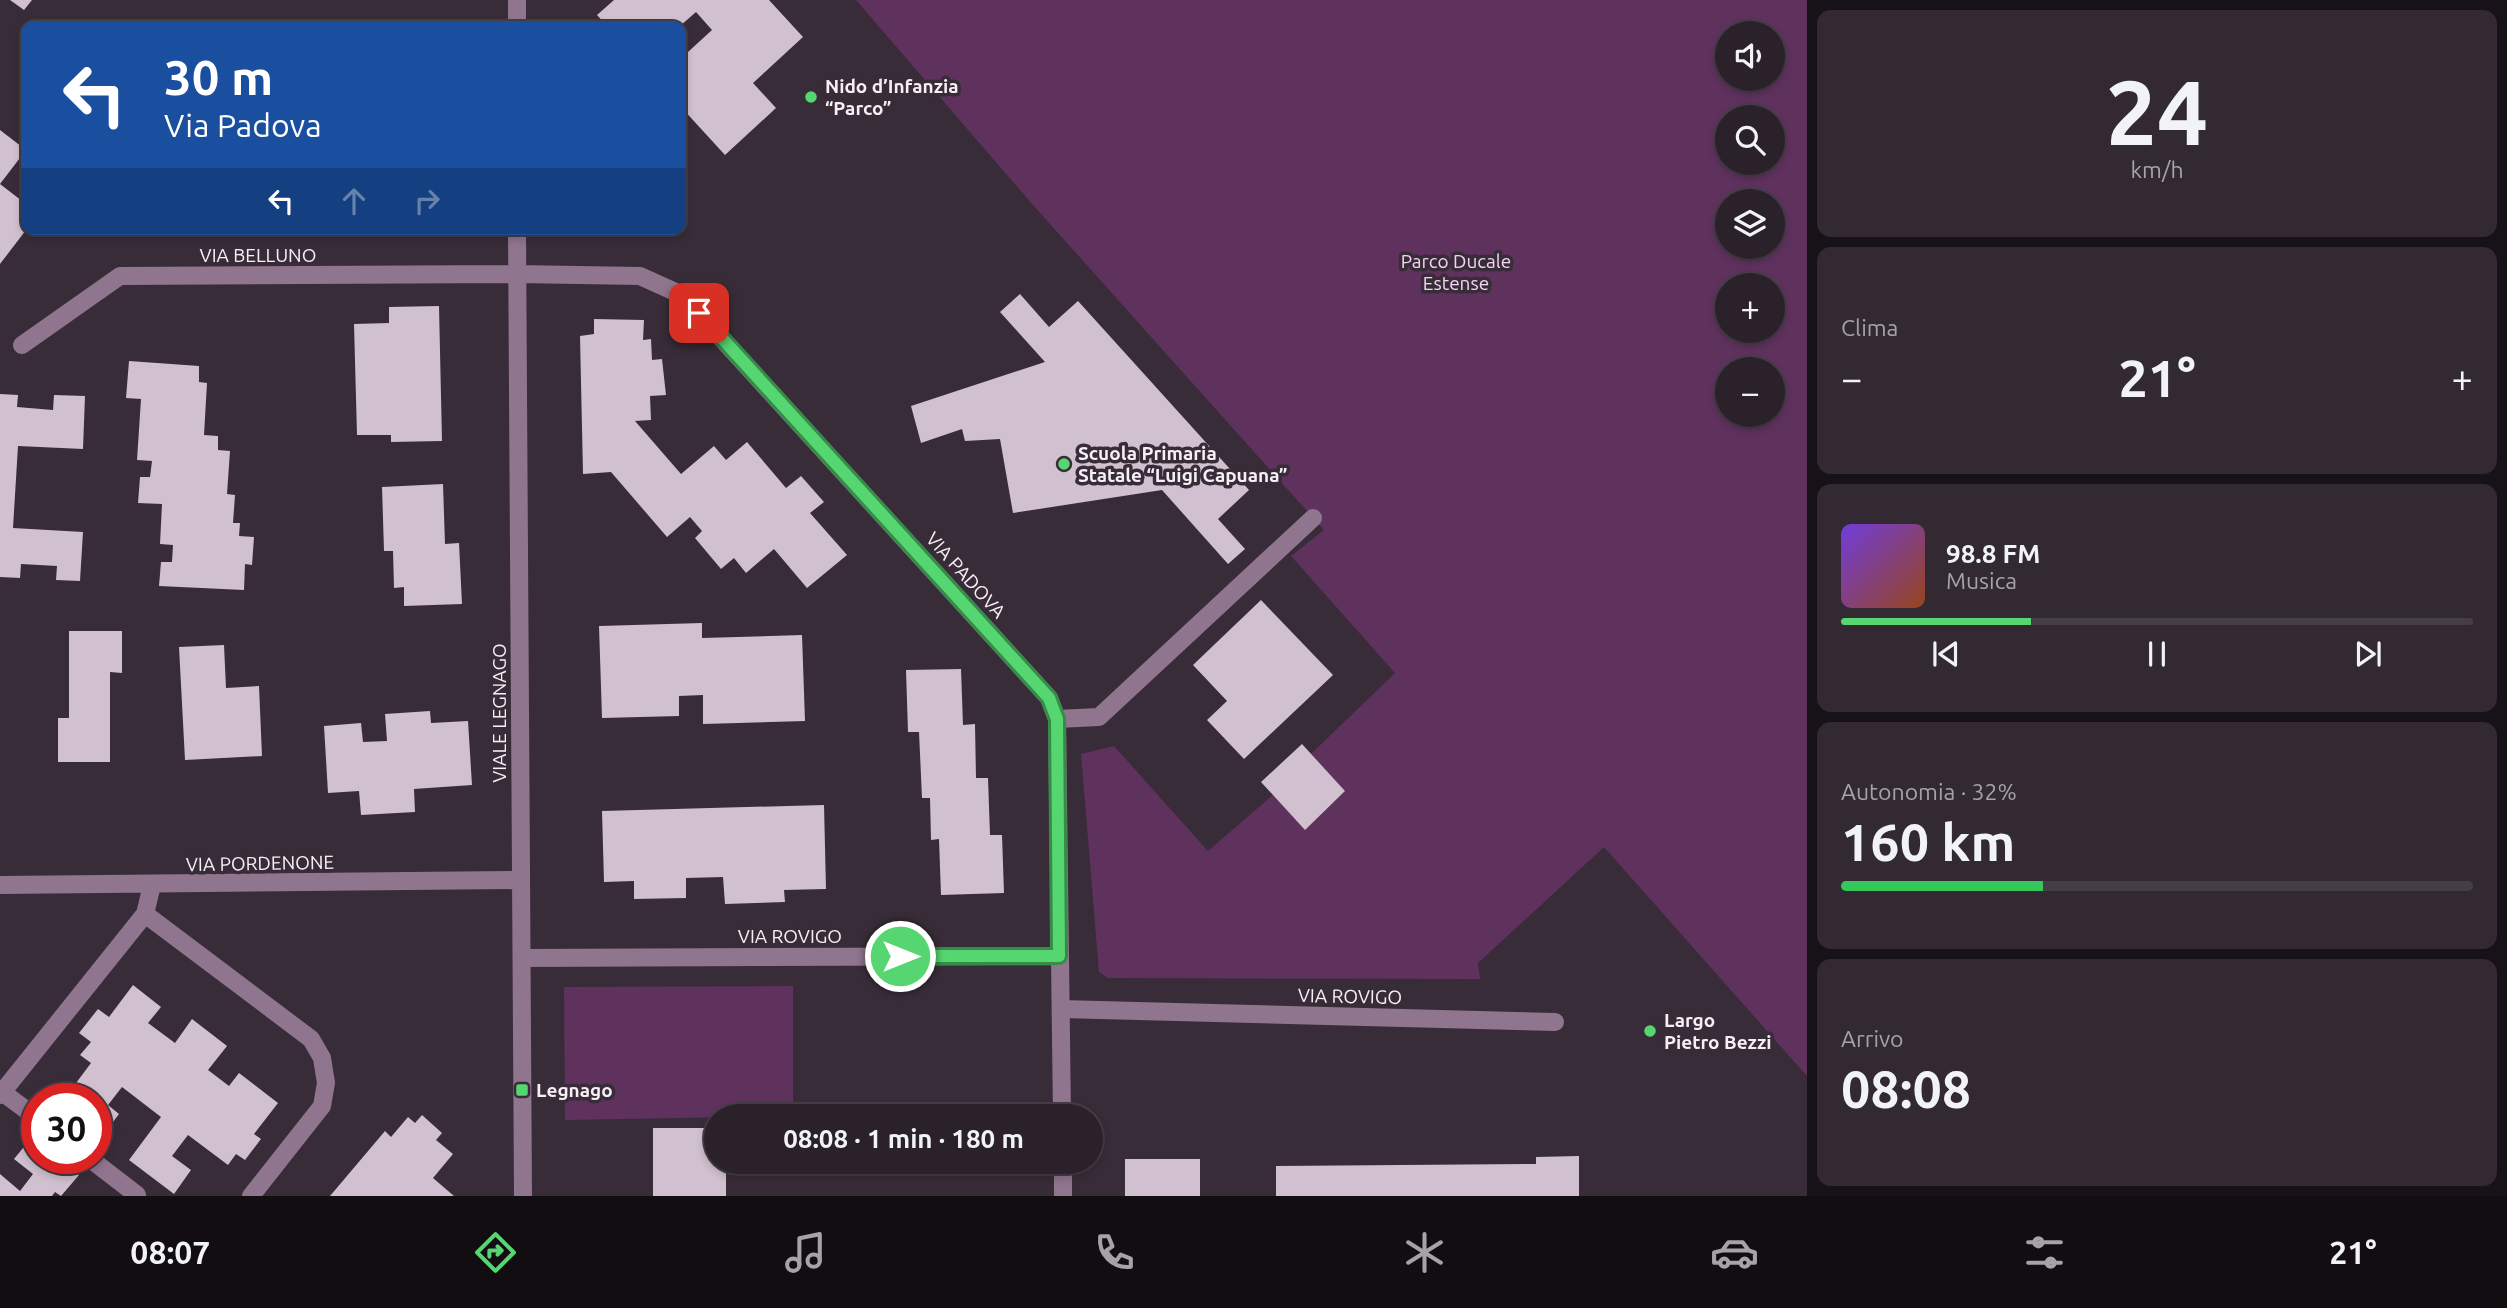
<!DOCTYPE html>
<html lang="it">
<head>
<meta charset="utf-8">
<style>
	:root { --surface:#2a212a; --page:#322932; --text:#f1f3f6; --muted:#a5a3a8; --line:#463e47; --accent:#55d671 }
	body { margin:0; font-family:Ubuntu,sans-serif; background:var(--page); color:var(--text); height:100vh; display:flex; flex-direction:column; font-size:26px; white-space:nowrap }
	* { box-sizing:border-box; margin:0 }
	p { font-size:23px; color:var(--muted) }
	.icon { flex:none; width:38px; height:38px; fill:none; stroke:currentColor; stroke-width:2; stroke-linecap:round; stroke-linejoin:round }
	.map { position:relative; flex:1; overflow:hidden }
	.sheet { display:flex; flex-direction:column; gap:10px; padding:10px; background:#171217; width:700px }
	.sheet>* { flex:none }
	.hud { position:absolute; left:21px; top:21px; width:665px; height:214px; border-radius:14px; box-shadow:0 4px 10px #0003,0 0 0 2px var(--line); background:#1a4fa0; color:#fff; overflow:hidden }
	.buttons { position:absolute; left:1715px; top:21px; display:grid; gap:14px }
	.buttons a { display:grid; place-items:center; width:70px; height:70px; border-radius:50%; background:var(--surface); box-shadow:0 4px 10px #0003,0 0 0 2px var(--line); font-size:35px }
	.speed { position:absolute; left:21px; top:1083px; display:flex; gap:14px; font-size:35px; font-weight:700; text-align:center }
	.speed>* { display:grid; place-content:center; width:91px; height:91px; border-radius:50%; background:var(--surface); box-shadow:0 4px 10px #0003,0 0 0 2px var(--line); line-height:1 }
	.speed .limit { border:10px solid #d22; background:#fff; color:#111 }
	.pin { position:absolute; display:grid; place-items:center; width:60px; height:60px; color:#fff; margin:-30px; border-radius:14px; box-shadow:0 4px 10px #0006 }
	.me { position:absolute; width:77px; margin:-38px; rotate:90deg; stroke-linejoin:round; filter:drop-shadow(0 0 5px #0008) }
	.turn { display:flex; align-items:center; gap:24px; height:147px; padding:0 28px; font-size:32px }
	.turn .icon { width:91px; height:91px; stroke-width:2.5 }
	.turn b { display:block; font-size:49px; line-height:60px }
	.lanes { display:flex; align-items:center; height:66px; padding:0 28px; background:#0003; justify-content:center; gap:35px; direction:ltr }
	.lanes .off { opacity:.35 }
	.big { font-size:52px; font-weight:600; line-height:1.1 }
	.sheet .card { flex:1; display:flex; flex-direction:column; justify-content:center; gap:10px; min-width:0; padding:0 24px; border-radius:14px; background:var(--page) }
	.sheet .dial { align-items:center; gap:0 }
	.dial b { font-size:91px; line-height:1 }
	.song { display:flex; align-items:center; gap:21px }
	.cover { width:84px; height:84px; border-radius:10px; background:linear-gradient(135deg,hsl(260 70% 55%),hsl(20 70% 35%)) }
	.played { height:7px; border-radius:4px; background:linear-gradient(90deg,var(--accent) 30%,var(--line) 30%) }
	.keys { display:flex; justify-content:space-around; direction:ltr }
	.heat { display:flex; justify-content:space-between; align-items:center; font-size:38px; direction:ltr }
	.charge { height:10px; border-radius:5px; background:linear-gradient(90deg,#34c759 32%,var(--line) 0) }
	.trip { position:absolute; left:704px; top:1104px; width:399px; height:70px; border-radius:35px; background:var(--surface); box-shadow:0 4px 10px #0003,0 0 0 2px var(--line); font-weight:600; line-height:70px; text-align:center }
	.tab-bar { display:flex; height:112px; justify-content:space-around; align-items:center; background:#110d11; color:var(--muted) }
	.tab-bar .icon { width:49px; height:49px }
	.tab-bar .on { color:var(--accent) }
	.tab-bar b { font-size:32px; color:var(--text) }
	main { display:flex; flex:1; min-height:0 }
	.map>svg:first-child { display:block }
</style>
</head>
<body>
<main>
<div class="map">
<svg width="1807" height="1196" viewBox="0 0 1807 1196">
	<rect width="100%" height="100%" fill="#382c38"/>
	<path fill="#5f325e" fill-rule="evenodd" d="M 856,0 L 1807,0 L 1807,1076 L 1604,847 L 1478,963 L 1480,979 L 1108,978 L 1099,972 L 1081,754 L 1114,746 L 1208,851 L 1273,795 L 1305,829 L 1345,791 L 1311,754 L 1395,673 L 1291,556 L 1324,530 L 1033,205 ZM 1727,33 L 1773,33 L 1773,79 L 1727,79 ZM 1727,117 L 1773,117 L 1773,163 L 1727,163 ZM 1727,201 L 1773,201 L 1773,247 L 1727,247 ZM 1727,285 L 1773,285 L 1773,331 L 1727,331 ZM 1727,369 L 1773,369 L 1773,415 L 1727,415 Z
		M 793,986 L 793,1116 L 565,1120 L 564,987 Z"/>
	<path fill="#d1c0cf" d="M 10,0 L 32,0 L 24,10 Z
		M 614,0 L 769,0 L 803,37 L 753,83 L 776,108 L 725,155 L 681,107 L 681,45 L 688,52 L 712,30 L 696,12 L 680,26 L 607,26 L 597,15 Z
		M 0,130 L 26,150 L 0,184 L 26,204 L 26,230 L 0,264 Z
		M 1020,294 L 1049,327 L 1078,301 L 1249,490 L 1218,519 L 1245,549 L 1228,564 L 1162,490 L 1013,513 L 1000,439 L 965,441 L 962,429 L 921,443 L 911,406 L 1045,362 L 1000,312 Z
		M 439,306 L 442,441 L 391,442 L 391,435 L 357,435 L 354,324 L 389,323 L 389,307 Z
		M 594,319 L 644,320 L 643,340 L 651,339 L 652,360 L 662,359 L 666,395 L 650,396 L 651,420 L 635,421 L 681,474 L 714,446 L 726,460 L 747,442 L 786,488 L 801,476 L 824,502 L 810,513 L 847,555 L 807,588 L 774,549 L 746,573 L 734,558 L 721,569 L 695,538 L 702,531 L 690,517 L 667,537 L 611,472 L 583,474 L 580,336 L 594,334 Z
		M 129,361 L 199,366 L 199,382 L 207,383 L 204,435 L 218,436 L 218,450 L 230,451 L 227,494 L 235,495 L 233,523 L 240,523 L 239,536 L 254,537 L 252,565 L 245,564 L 244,590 L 159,586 L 161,562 L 172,562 L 173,545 L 160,544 L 162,504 L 138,503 L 140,477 L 150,477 L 152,461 L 137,460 L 141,399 L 126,398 Z
		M 0,394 L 18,395 L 17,407 L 53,410 L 54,395 L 85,396 L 83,449 L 18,446 L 13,528 L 83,532 L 80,581 L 56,580 L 57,566 L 21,564 L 20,578 L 0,577 Z
		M 443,484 L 445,544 L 459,543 L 462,604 L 404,606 L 404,587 L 394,588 L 393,551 L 384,551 L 382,487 Z
		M 1261,600 L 1333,675 L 1244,759 L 1207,720 L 1227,701 L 1193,665 Z
		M 702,623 L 702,638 L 802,635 L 805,721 L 703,724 L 703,695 L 679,696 L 679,716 L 602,718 L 599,626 Z
		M 69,631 L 122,631 L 122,673 L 110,672 L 110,762 L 58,762 L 58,718 L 69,718 Z
		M 224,645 L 226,688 L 259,686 L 262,756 L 185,760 L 179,647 Z
		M 961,669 L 963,725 L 975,724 L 976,778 L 988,778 L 990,835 L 1002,835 L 1004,893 L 941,895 L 939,839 L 931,840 L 930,798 L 922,798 L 919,732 L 908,732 L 906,670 Z
		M 430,711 L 431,723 L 468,721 L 472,785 L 414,789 L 415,812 L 361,815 L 359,791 L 328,793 L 324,726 L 361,723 L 363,742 L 387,741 L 385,714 Z
		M 1302,744 L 1345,791 L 1305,830 L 1261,782 Z
		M 824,805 L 826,889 L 784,890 L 785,902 L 725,904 L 723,877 L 686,878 L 686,898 L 634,899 L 634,881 L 604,882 L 602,811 Z
		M 133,985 L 161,1007 L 148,1023 L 175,1043 L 192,1019 L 227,1046 L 208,1070 L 229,1086 L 239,1073 L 278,1103 L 254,1134 L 261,1139 L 245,1160 L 236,1154 L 228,1165 L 188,1135 L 172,1156 L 191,1170 L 174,1194 L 129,1160 L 161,1117 L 122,1087 L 108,1105 L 119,1114 L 101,1138 L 96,1135 L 96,1099 L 64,1099 L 91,1063 L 80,1055 L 91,1042 L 79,1033 L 98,1009 L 109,1017 Z
		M 422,1115 L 442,1133 L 436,1140 L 453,1154 L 433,1178 L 454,1196 L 330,1196 L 385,1131 L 391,1137 L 408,1117 L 415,1123 Z
		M 653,1128 L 716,1128 L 716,1162 L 726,1162 L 726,1196 L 653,1196 Z
		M 32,1137 L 37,1141 L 37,1158 L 59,1158 L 79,1175 L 61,1196 L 55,1192 L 52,1196 L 0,1196 L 0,1174 L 20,1191 L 33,1174 L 14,1159 Z
		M 1579,1156 L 1579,1196 L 1276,1196 L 1276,1166 L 1536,1164 L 1536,1157 Z
		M 1125,1159 L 1200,1159 L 1200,1196 L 1125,1196 Z"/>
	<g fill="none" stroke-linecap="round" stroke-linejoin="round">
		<path stroke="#90758f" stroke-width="18" d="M 517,26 L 517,0
			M 517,229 L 523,1196
			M 22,345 L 120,276 L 517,274 L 640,276 L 682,295 L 1049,698 L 1057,719 L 1062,1116
			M 1057,719 L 1099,717 L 1313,518
			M 0,885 L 521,880
			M 145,914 L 311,1039 L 322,1058 L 326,1083 L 322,1106 L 251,1196
			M 522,958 L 1059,956
			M 1061,1009 L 1555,1022
			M 2,1092 L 37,1118
			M 0,1095 L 145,914 L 152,885
			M 89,1158 L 137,1195
			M 1063,1162 L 1063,1196"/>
	</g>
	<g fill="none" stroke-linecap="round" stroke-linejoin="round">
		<defs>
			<path id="route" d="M 699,313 L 1049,698 L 1057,719 L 1059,956 L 900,956"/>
		</defs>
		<use href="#route" stroke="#378b49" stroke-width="18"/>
		<use href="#route" stroke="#55d671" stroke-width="12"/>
	</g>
	<g fill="#55d671" stroke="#382c38" stroke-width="2.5">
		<circle cx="811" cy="97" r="7"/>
		<circle cx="1064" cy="464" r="7"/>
		<circle cx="1650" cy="1031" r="7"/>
		<rect x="515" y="1083" width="14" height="14" rx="3.5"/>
	</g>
	<g text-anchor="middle" stroke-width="7" stroke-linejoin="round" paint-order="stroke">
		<g font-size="19" font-weight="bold" fill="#f7eff6" stroke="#382c38" text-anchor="start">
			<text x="825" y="93">Nido d’Infanzia<tspan x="825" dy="22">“Parco”</tspan></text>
			<text x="1078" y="460">Scuola Primaria<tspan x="1078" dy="22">Statale “Luigi Capuana”</tspan></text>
			<text x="1664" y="1027">Largo<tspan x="1664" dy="22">Pietro Bezzi</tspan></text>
			<text x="536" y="1097">Legnago</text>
		</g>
		<g font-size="19" fill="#f7eff6" stroke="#382c38">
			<text x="258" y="262">VIA BELLUNO</text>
			<text transform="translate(966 575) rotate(48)" y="7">VIA PADOVA</text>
			<text transform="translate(499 713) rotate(-90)" y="7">VIALE LEGNAGO</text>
			<text transform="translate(260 863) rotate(-1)" y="7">VIA PORDENONE</text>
			<text x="790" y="943">VIA ROVIGO</text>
			<text transform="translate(1350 996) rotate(1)" y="7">VIA ROVIGO</text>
		</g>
		<g font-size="19" fill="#f5d3f3" stroke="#382c38">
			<text x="1456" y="268">Parco Ducale<tspan x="1456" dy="22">Estense</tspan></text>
		</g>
	</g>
</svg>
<div class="buttons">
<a><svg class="icon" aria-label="sound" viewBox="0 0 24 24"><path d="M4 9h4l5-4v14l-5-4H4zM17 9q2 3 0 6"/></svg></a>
<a><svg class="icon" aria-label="search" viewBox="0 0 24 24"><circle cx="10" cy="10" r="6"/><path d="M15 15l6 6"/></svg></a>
<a><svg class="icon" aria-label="layers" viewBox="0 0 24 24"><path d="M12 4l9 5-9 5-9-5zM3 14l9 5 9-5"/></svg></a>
<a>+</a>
<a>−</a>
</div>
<div class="speed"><div class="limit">30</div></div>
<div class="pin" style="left:699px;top:313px;background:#d93025"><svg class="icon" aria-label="arrive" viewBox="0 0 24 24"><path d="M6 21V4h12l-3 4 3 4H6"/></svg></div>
<svg class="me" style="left:900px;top:956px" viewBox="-20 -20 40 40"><circle r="17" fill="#55d671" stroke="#fff" stroke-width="3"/><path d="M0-11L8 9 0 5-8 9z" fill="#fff"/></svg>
<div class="trip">08:08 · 1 min · 180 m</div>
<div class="hud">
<div class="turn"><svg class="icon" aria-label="left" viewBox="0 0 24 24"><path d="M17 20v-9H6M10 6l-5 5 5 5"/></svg><div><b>30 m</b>Via Padova</div></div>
<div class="lanes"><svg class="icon" aria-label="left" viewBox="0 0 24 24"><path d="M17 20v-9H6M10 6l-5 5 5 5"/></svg><svg class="icon off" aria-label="ahead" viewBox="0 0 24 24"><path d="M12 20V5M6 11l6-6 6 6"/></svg><svg class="icon off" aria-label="right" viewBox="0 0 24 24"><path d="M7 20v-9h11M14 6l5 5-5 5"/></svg></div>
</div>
</div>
<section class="sheet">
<div class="card dial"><b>24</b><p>km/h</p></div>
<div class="card"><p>Clima</p>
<div class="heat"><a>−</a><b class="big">21°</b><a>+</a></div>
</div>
<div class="card">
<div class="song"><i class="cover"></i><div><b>98.8 FM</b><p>Musica</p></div></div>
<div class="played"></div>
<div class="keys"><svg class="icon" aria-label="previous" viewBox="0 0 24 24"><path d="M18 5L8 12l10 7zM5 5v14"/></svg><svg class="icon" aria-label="pause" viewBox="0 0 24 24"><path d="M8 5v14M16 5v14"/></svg><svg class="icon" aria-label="next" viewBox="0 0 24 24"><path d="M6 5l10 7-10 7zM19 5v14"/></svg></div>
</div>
<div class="card"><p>Autonomia · 32%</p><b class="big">160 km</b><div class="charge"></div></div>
<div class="card"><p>Arrivo</p><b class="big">08:08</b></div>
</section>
</main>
<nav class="tab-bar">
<b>08:07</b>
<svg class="icon on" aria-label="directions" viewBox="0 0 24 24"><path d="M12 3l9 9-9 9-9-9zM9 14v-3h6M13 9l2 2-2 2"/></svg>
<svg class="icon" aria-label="music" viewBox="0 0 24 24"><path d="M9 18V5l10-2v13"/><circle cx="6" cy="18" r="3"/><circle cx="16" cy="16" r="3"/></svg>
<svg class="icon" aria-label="phone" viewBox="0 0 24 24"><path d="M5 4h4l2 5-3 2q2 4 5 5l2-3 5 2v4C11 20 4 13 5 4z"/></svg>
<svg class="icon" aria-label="climate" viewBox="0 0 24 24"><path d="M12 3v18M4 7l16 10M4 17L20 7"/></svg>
<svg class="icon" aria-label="car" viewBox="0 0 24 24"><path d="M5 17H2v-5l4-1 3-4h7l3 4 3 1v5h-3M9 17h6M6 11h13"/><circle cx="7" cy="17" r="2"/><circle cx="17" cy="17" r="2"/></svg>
<svg class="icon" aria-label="filters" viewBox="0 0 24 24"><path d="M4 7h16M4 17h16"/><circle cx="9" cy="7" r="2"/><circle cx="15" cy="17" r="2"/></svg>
<b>21°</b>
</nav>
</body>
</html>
